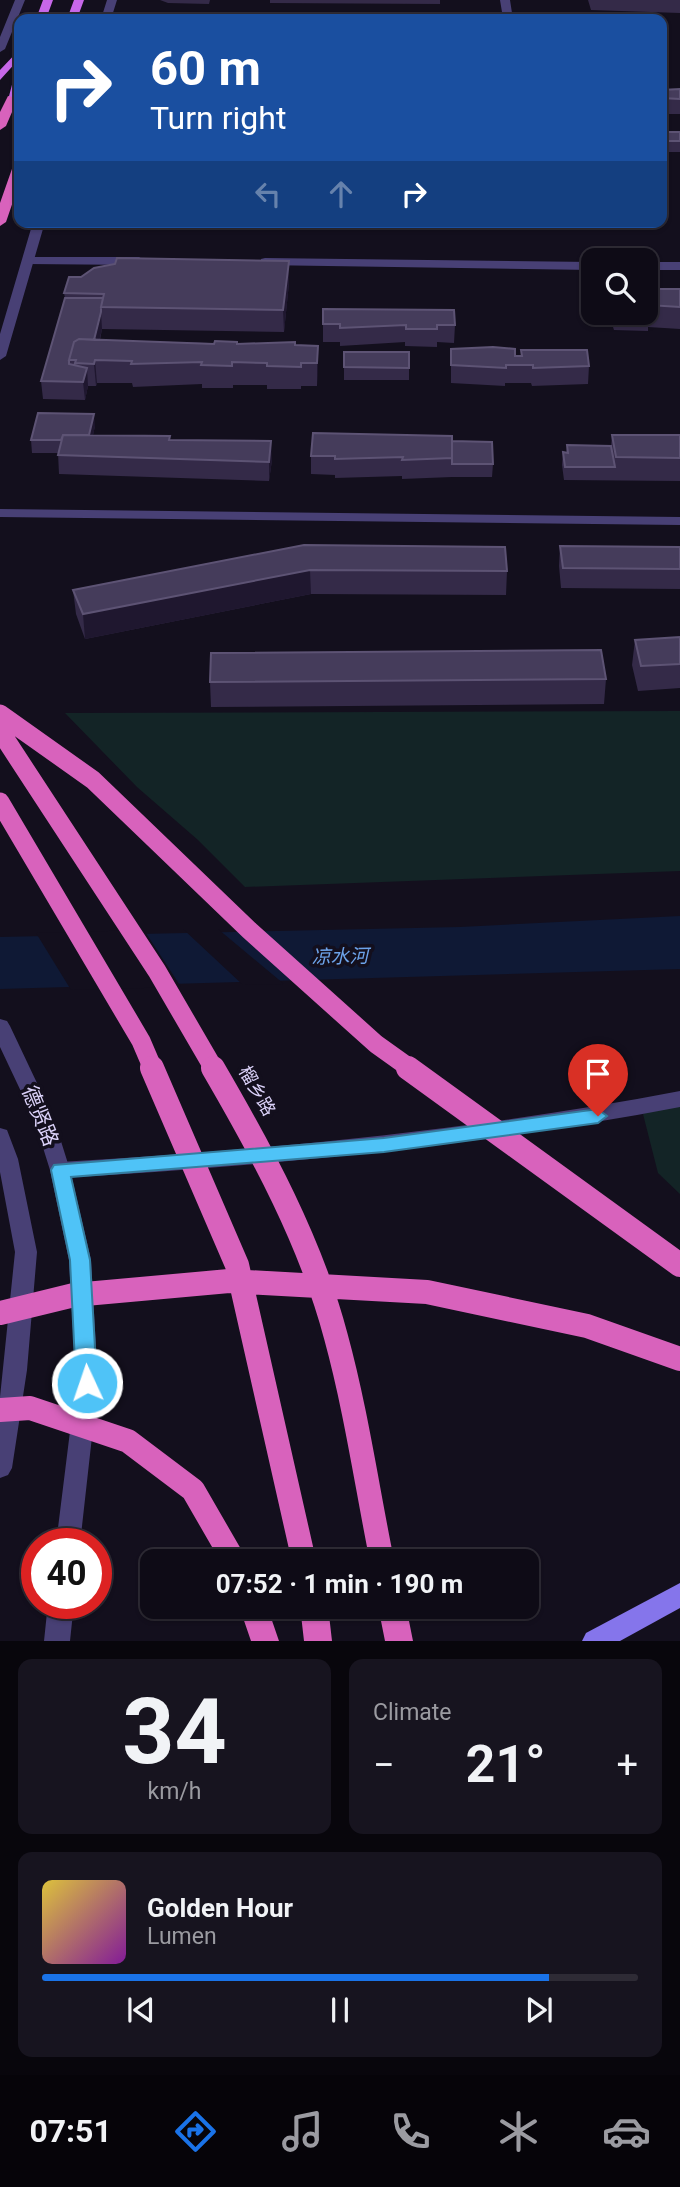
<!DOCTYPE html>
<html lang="en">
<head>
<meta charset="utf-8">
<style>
	:root { --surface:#0e0b16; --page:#17141f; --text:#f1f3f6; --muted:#9b9ba1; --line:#2e2b35; --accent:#1a73e8 }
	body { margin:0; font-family:Roboto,"Noto Sans SC",sans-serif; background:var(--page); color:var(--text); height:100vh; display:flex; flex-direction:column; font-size:26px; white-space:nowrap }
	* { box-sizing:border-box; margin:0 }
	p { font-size:23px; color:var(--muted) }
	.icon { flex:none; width:38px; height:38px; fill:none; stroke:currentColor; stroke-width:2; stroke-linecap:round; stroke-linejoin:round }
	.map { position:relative; height:1641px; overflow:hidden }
	.details { display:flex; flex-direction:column; gap:18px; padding:18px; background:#08060c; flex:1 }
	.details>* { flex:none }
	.guide { position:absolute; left:14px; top:14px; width:653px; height:214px; border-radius:14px; box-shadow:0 2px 5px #0004,0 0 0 2px var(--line); background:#1a4fa0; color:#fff; overflow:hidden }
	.tools { position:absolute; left:581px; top:248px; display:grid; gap:14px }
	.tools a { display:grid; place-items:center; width:77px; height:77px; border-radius:14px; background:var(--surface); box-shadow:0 2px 5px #0004,0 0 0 2px var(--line); font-size:35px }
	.speed { position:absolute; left:21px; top:1528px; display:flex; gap:14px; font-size:35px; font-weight:700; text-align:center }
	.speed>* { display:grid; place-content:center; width:91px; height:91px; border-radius:50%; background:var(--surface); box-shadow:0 2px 5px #0004,0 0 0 2px var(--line); line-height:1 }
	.speed .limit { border:10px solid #d22; background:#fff; color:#111 }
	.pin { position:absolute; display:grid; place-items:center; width:60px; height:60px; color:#fff; margin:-72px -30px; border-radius:50% 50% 50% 0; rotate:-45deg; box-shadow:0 0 7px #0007 }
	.pin .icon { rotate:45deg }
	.me { position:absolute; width:77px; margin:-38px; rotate:357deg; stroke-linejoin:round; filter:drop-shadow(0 0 5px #0008) }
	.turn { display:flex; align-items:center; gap:24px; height:147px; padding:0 21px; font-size:32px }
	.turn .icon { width:91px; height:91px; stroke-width:2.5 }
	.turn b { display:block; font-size:49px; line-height:60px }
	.lanes { display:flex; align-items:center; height:66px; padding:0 21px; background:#0003; justify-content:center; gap:35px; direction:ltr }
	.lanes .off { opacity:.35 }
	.big { font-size:52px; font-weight:700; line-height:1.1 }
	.details .tile { flex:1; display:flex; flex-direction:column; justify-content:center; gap:10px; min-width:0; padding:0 24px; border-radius:14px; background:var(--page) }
	.details .dial { align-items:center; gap:0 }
	.dial b { font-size:91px; line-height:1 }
	.song { display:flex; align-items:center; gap:21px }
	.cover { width:84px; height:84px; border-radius:10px; background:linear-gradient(135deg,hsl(50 70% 55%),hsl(290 70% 35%)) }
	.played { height:7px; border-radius:4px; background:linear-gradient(90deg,var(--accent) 85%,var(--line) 85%) }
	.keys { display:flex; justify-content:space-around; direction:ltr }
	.heat { display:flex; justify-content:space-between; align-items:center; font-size:38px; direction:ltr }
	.details .tiles { flex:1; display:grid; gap:18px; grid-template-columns:1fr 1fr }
	.tile:last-child { grid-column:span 2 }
	.trip { position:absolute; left:140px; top:1549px; width:399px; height:70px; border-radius:14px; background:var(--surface); box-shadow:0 2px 5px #0004,0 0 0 2px var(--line); font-weight:700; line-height:70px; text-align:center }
	.dock { display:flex; height:112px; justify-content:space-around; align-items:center; background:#060409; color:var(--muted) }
	.dock .icon { width:49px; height:49px }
	.dock .on { color:var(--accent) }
	.dock b { font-size:32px; color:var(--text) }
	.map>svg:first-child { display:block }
</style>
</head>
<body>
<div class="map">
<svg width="680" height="1641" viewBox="0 0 680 1641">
	<rect width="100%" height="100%" fill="#130f1d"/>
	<path fill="#132426" d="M 680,711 L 680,871 L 245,887 L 198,840 L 137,787 L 65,713 Z
		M 680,1099 L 680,1194 L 658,1173 L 643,1114 Z"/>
	<path fill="#0f1935" d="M 680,916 L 680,969 L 0,989 L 0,937 L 460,927 Z"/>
	<path fill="#130f1d" d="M 183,929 L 218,929 L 284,984 L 243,985 Z
		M 144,930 L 181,987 L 71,990 L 36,933 Z"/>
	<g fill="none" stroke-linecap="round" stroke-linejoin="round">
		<path fill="#484075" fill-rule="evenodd" d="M 500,0 L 510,0 L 512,13 L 505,19 L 494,19 L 502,12 Z
			M 106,15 L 256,16 L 261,19 L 102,19 Z
			M 23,257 L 139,257 L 145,261 L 139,265 L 27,264 L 23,263 Z
			M 265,258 L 593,262 L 593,270 L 261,265 L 261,259 Z
			M 646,262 L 680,262 L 680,270 L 646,270 Z
			M 680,1091 L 680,1107 C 475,1146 269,1166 60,1178 L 53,1176 L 50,1170 L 53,1164 L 60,1162 C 268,1150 475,1130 680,1091 Z"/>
		<path fill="#484075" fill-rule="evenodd" d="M 15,0 L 25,0 L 5,49 L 0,52 L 0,37 Z
			M 107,0 L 117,0 L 111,19 L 101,19 Z
			M 33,222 L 45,222 L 6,356 L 0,360 L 0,334 Z
			M 0,509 L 680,517 L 680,525 L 0,517 Z
			M 0,1019 L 7,1021 L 10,1026 L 54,1119 L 70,1170 L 91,1260 L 98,1383 L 80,1544 L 56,1544 L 76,1383 L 69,1260 L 50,1170 L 34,1119 L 0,1047 Z
			M 0,1128 L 7,1130 L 18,1159 L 37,1252 L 27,1370 L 12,1468 L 8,1475 L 0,1478 L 0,1397 L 15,1252 L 0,1172 Z
			M 48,1603 L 74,1603 L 70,1641 L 44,1641 Z"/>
		<path fill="#8575eb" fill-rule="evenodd" d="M 680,1583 L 680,1608 L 620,1641 L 582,1641 L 586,1633 Z"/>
		<path fill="#c767e9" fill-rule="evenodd" d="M 43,0 L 53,0 L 46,19 L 36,19 Z
			M 74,0 L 84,0 L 77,19 L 67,19 Z
			M 19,50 L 19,59 L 0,80 L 0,70 Z
			M 19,74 L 17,98 L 8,100 L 14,77 Z"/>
		<path fill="#d862bc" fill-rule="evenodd" d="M 8,96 L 18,98 L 6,126 L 0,130 L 0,112 Z
			M 19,162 L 19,184 L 6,222 L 0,226 L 0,203 L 13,166 Z
			M 239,1606 L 267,1606 L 279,1641 L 251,1641 Z
			M 300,1606 L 328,1606 L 332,1641 L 304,1641 Z
			M 378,1606 L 406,1606 L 413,1641 L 385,1641 Z"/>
		<path stroke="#d862bc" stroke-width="19" d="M 0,714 L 93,780 L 249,930 L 376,1044 L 411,1069
			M 0,731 L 157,971 L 214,1069
			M 0,802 L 141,1041 L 153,1069"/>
		<path stroke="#d862bc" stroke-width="24" d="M 152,1068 L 237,1265 L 304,1561
			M 213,1068 C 262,1152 311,1242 336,1337 C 356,1410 367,1487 382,1561
			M 408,1068 L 680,1265
			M 0,1313 L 74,1295 L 229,1281 L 427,1292 L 587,1326 L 680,1359
			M 0,1410 L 30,1408 L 128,1441 L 193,1490 L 234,1561"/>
	</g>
	<path fill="#342a48" d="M 160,0 L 210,0 L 209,4 L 168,3 Z
		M 270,0 L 440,0 L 440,4 L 270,3 Z
		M 588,0 L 680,0 L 680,13 L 591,10 Z
		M 680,89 L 680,114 L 662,114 L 662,90 Z
		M 662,132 L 680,132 L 680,152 L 662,152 Z
		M 289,283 L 284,332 L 102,329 L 100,340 L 318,346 L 317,386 L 301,386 L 301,389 L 267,389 L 267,385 L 233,385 L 233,388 L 202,388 L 202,384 L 133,387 L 132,383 L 97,383 L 96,386 L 88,386 L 85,400 L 43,399 L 41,381 L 65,298 L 64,293 Z
		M 646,289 L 680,289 L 680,329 L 648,327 L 648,331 L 614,330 L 613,327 L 599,326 L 597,313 L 646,313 Z
		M 323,324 L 455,325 L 454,343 L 437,342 L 437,347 L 405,346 L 405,342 L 340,346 L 340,342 L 323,342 Z
		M 451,349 L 515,356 L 521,356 L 521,350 L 589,366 L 588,384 L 532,386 L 531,383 L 505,383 L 505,386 L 451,383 Z
		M 344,352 L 409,352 L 409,380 L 344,380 Z
		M 95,426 L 93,435 L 170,440 L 272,460 L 269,481 L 59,474 L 58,453 L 32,453 L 31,440 Z
		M 612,435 L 680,435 L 680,481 L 564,480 L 562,465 L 563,452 L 566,453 L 567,445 L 611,446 Z
		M 452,441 L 493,464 L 492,477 L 452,477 L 402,479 L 402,476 L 335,478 L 335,475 L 311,474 L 311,456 Z
		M 304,545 L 507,571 L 506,595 L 311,594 L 85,639 L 76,614 L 73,590 Z
		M 560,546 L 680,547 L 680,589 L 561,588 L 559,566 Z
		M 680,637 L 680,688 L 638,691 L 632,665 L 635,640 Z
		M 606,679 L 604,704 L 211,707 L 210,682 Z"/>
	<path fill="#1f172f" d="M 289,261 L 289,283 L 284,332 L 283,310 Z
		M 101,312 L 102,329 L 94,362 L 93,344 Z
		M 318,346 L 318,368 L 317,386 L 317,363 Z
		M 95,360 L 97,383 L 96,386 L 94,364 Z
		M 87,368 L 88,386 L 85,400 L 83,382 Z
		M 94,414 L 95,426 L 89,454 L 88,441 Z
		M 271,441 L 272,460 L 269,481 L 269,462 Z
		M 310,570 L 311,594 L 85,639 L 83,614 Z"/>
	<path fill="#453c5b" stroke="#5d5374" stroke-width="2" d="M 680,89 L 680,99 L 662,98 L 662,90 Z
		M 662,132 L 680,132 L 680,141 L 662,141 Z
		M 117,258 L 289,261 L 283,310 L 101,307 L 104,294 L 64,293 L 69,277 L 81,277 L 94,268 L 115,264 Z
		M 646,289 L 680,289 L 680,307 L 649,305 L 650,308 L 646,308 Z
		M 65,298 L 103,298 L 101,307 L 101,312 L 94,340 L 79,339 L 74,342 L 69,360 L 69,364 L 87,368 L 83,382 L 41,381 Z
		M 323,309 L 454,310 L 455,325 L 437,325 L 437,329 L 406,329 L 406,325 L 340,328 L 340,324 L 323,324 Z
		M 79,339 L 214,344 L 215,341 L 237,342 L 237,344 L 295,342 L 295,345 L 318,346 L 317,363 L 301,363 L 301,367 L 267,366 L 267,363 L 232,362 L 232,366 L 201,365 L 202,362 L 131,364 L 132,361 L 95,360 L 94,364 L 75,363 L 76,360 L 69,360 L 74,342 Z
		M 493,347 L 515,349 L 515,356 L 522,356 L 521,350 L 587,350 L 589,366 L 533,368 L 533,365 L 506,365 L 506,368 L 451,365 L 451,349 Z
		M 344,352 L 409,352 L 409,368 L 344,367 Z
		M 38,413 L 94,414 L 89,435 L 63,435 L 61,440 L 31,440 Z
		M 313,433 L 452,436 L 452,458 L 402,460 L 403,457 L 335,459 L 335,456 L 311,456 Z
		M 63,435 L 170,436 L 169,440 L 271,441 L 269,462 L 58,455 Z
		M 612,435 L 680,435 L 680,458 L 616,457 Z
		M 452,441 L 492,442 L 493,464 L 452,464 Z
		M 567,445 L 611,446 L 615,467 L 565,467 L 563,452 L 568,453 Z
		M 304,545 L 505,547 L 507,571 L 310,570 L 83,614 L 73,590 Z
		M 560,546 L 680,547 L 680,569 L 563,568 Z
		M 680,637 L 680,664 L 641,666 L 635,640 Z
		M 601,650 L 606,679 L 210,682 L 211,653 Z"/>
	<path fill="#4fc3f7" stroke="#337fa1" stroke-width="2" d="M 598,1109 L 607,1116 L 598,1123 L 384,1152 L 71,1177 L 90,1260 L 97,1383 L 94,1389 L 87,1392 L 79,1389 L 76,1383 L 70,1260 L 51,1170 L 54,1165 L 384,1138 Z"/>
	<g text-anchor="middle" stroke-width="7" stroke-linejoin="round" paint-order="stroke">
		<g font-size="18" fill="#dad1f8" stroke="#130f1d">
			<text transform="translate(257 1091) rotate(60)" y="6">榴乡路</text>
		</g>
		<g font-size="19" font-style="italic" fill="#6da3ea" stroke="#130f1d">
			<text transform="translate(340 956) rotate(-1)" y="7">凉水河</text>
		</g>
		<g font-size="21" fill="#dad1f8" stroke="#130f1d">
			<text transform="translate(40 1116) rotate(68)" y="7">德贤路</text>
		</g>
	</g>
</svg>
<div class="tools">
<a><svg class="icon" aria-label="search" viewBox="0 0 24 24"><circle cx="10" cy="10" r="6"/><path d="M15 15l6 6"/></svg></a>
</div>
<div class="speed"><div class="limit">40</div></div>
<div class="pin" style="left:598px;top:1116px;background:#d93025"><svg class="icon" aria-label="arrive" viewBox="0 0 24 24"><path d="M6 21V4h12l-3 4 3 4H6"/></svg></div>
<svg class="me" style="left:87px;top:1383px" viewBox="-20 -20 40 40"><circle r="17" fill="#4fc3f7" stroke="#fff" stroke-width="3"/><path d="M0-11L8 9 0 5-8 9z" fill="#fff"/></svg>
<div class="trip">07:52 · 1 min · 190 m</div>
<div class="guide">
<div class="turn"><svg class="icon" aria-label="right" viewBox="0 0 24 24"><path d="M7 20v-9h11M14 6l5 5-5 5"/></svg><div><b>60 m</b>Turn right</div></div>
<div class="lanes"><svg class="icon off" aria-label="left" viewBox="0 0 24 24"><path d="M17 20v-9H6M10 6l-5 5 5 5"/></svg><svg class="icon off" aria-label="ahead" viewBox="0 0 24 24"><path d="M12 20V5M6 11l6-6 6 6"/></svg><svg class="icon" aria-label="right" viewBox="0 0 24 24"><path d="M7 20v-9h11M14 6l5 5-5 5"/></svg></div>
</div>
</div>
<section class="details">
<div class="tiles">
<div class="tile dial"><b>34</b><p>km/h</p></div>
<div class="tile"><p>Climate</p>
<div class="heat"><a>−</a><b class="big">21°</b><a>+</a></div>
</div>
<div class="tile">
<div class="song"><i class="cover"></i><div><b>Golden Hour</b><p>Lumen</p></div></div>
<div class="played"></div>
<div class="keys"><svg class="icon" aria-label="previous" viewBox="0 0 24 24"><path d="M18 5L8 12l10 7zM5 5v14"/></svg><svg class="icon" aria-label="pause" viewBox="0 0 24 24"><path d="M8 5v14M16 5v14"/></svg><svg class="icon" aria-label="next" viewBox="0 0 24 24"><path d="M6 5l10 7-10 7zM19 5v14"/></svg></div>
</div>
</div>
</section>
<nav class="dock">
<b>07:51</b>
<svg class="icon on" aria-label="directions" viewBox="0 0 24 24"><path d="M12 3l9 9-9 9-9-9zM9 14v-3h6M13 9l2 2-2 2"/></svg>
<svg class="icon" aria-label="music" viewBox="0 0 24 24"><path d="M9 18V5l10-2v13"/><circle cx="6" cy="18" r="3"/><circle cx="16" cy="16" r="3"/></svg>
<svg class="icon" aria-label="phone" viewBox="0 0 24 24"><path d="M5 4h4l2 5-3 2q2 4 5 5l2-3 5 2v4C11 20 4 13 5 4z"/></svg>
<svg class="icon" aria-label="climate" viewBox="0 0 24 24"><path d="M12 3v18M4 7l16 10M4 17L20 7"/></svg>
<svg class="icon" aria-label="car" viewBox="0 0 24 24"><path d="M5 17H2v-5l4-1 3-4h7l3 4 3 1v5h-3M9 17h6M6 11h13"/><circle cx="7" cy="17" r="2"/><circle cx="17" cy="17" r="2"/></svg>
</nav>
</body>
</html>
